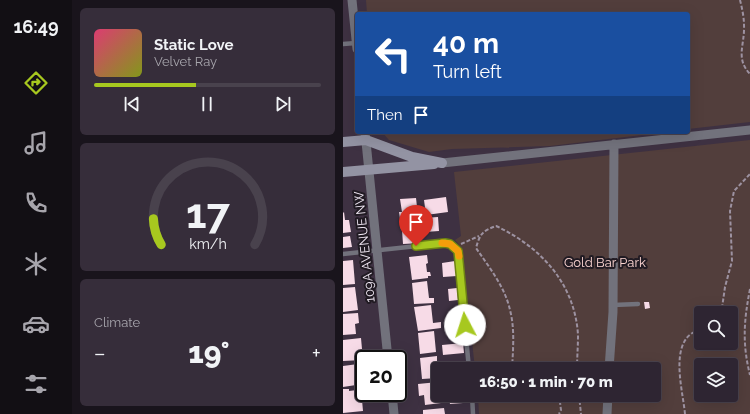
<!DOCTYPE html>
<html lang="en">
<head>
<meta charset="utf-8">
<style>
	:root { --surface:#2e2532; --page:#362d3a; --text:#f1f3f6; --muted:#a7a5ac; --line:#49424d; --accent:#a7c81f }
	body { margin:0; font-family:Raleway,sans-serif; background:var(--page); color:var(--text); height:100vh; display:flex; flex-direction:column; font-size:15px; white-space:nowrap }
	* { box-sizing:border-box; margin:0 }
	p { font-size:13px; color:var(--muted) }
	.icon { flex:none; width:22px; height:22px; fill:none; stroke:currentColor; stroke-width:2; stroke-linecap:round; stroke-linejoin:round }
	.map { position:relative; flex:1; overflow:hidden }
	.sheet { display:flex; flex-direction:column; gap:8px; padding:8px; background:#19141c; width:271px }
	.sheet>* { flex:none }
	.banner { position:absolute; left:12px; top:12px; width:335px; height:122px; border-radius:4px; box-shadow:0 4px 16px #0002,0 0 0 1px var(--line); background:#1a4fa0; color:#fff; overflow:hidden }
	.fabs { position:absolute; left:351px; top:306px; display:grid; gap:8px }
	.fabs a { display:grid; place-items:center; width:44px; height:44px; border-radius:4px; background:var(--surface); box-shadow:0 4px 16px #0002,0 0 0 1px var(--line); font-size:20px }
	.speed { position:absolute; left:12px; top:350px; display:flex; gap:8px; font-size:20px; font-weight:700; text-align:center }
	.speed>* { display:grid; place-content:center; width:52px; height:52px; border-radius:50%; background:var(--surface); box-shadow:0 4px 16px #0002,0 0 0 1px var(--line); line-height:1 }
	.speed .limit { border:2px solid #111; border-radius:6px; background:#fff; color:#111 }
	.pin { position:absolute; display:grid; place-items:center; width:34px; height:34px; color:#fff; margin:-41px -17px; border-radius:50% 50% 50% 0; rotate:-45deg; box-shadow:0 0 4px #0007 }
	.pin .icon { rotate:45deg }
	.me { position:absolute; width:44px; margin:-22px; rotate:355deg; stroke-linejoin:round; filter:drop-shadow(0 0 3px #0008) }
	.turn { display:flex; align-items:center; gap:14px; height:84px; padding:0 12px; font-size:18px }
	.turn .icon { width:52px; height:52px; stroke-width:2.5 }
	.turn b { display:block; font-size:28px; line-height:34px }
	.then { display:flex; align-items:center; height:38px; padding:0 12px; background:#0003; gap:8px; font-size:15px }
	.big { font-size:30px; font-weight:800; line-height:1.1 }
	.sheet .card { flex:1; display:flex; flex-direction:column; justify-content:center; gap:6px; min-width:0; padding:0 14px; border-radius:6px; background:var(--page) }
	.sheet .dial { align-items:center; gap:0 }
	.dial svg { height:104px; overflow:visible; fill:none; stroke:var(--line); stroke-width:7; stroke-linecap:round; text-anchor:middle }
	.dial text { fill:var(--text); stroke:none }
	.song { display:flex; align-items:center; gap:12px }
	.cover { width:48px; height:48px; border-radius:6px; background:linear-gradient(135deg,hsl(340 70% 55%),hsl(70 70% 35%)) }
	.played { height:4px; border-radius:2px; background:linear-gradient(90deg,var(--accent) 45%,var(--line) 45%) }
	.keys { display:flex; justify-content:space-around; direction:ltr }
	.heat { display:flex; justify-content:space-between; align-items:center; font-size:22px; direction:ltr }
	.trip { position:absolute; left:88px; top:362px; width:230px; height:40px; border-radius:4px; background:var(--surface); box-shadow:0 4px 16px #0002,0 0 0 1px var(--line); font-weight:800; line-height:40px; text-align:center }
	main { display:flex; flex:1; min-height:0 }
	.tab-bar { display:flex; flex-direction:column; width:72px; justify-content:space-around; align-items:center; background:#120f14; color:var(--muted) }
	.tab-bar .icon { width:28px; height:28px }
	.tab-bar .current { color:var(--accent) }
	.tab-bar b { font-size:18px; color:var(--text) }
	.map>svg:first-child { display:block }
</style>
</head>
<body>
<main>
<nav class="tab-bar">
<b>16:49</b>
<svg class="icon current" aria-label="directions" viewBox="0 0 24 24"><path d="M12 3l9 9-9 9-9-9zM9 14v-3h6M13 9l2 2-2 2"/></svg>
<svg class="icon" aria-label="music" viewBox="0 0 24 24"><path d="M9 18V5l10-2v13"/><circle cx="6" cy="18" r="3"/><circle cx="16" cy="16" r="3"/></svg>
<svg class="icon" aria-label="phone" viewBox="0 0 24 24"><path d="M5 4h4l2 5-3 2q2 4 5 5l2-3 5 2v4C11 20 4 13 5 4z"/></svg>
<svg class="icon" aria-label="climate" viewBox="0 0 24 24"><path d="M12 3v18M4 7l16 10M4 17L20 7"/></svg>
<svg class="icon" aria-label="car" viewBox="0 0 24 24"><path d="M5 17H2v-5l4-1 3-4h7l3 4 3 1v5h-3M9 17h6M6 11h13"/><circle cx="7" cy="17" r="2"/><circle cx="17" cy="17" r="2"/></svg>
<svg class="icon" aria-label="filters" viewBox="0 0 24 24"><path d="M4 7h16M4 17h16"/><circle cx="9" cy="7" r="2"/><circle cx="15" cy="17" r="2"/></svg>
</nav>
<section class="sheet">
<div class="card">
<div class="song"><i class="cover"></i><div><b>Static Love</b><p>Velvet Ray</p></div></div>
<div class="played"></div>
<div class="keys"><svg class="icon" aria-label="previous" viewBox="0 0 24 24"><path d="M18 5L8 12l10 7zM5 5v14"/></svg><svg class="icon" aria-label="pause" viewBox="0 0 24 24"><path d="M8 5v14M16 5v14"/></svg><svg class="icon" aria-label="next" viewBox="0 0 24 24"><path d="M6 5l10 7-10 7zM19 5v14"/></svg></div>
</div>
<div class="card dial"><svg viewBox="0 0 100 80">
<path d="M14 69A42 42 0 1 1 86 69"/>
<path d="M14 69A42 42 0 0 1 8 49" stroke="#a7c81f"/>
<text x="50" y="56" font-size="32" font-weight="700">17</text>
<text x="50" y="72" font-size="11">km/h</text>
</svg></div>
<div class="card"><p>Climate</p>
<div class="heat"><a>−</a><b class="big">19°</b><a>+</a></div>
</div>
</section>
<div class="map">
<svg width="407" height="414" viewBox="0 0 407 414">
	<rect width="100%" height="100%" fill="#3e3142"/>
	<path fill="#523e3c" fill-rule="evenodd" d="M 23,0 L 407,0 L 407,122 L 345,129 L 345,14 L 24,14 Z
		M 39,132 L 324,132 L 207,146 L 109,149 L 86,152 L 46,140 Z
		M 407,140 L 407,414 L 136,414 L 135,395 L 311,395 L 311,369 L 132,369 L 119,248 L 112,240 L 118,236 L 111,172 ZM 358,313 L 388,313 L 388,343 L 358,343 ZM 358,365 L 388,365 L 388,395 L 358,395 Z"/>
	<path fill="#f7dbe7" d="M 103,197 L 105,212 L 83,215 L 81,200 Z
		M 73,198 L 76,224 L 58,226 L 56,212 L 59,212 L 57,199 Z
		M 1,212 L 2,220 L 6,220 L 8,232 L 0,233 L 0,213 Z
		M 95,217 L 96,231 L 82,232 L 81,228 L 80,228 L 79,220 L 81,220 L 81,218 Z
		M 75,228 L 77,243 L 60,244 L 59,230 Z
		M 7,236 L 9,247 L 0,248 L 0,237 Z
		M 84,255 L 85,263 L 83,264 L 84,272 L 87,272 L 88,276 L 85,276 L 85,278 L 69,280 L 66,257 Z
		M 10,260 L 12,284 L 0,285 L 0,261 Z
		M 112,261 L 114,276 L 100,277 L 99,263 Z
		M 84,281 L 86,298 L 91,298 L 91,303 L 71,304 L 69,283 Z
		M 12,287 L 15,310 L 0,312 L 0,288 Z
		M 114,288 L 115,300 L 106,301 L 105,289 Z
		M 301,302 L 306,302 L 307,308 L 302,309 Z
		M 88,305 L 90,323 L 98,322 L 98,328 L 75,331 L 71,307 Z
		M 116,312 L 118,326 L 108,327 L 107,313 Z
		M 15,313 L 16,323 L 12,324 L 13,334 L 0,335 L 0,314 Z
		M 91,331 L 93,352 L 77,354 L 75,333 Z
		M 18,338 L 20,360 L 0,361 L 0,340 Z
		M 120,343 L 121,353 L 100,355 L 99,345 Z
		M 94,356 L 94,362 L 98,362 L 99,367 L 95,368 L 95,378 L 79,379 L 77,358 Z
		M 15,364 L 16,374 L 12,375 L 13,385 L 0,387 L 0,366 Z
		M 116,365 L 117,369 L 104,369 L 103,366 Z
		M 95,382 L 95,395 L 98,395 L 98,403 L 82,405 L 81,395 L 76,396 L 75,384 Z
		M 0,389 L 6,389 L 6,391 L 14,390 L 15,400 L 19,400 L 20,411 L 0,413 Z
		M 105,395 L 119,395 L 120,403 L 107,404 Z
		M 101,408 L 102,414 L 80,414 L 80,410 Z"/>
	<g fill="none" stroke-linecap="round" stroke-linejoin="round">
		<path stroke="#9d92a1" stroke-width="2" stroke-dasharray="4 2" stroke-linecap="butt" d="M 397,0 C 399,8 401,17 401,25 C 402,45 392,58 407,74
			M 118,244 L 136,236
			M 407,289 C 401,320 399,343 407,375
			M 375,313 L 379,308 L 382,287 L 389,261 L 387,211 L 391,191 L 407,174
			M 169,369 C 170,350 172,329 167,310 C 162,287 146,267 133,248 C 137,234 139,231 153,226 C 198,247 232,284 235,335 C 235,347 234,358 234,369
			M 216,395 L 218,410 L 216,414
			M 236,395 L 238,414
			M 342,414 C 340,393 330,357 343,339 C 346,334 353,331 358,328"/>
		<path stroke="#72727c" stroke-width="4.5" d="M 0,44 L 13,43
			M 0,254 L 102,243 L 107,244 L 115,251 L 126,369
			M 270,305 L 295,304
			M 129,395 L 130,414"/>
		<path stroke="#72727c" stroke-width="9" d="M 9,0 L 14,49
			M 22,132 L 45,359
			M 99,163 L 407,130
			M 266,369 L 270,312 L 271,144
			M 49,393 L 51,414
			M 264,414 L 265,395"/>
		<path stroke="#9393a3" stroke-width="10" d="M 0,142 L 23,140 L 69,157 L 99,163
			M 0,172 L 91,164"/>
	</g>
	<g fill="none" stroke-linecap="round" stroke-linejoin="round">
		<defs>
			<path id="route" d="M 73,246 L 102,243 L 107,244 L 115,251 L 122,325"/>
		</defs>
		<use href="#route" stroke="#6d8214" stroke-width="10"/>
		<use href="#route" stroke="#a7c81f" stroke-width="7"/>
		<path stroke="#f59e0b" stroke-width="7" d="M 99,243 L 107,244 L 115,251 L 116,256"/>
	</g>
	<g text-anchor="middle" stroke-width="4" stroke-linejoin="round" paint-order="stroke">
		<g font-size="13" fill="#f4ebf7" stroke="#211b23">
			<text transform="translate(21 247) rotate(-96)" y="5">109A AVENUE NW</text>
		</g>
		<g font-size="13" fill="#fbd4d1" stroke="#211b23">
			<text x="262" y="267">Gold Bar Park</text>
		</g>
	</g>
</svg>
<div class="fabs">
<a><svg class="icon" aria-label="search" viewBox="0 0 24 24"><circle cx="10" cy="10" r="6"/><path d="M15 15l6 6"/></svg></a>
<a><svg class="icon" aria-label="layers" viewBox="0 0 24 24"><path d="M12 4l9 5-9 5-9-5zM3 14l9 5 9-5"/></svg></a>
</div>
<div class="speed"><div class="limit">20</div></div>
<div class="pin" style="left:73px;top:246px;background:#d93025"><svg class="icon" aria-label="arrive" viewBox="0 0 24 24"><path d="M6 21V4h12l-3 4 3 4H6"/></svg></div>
<svg class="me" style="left:122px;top:325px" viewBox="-20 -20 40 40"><circle r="19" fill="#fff"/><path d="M0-13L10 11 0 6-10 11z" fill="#a7c81f"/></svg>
<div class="trip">16:50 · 1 min · 70 m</div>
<div class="banner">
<div class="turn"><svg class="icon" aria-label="left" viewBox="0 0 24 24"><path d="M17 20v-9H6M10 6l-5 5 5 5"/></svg><div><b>40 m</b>Turn left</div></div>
<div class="then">Then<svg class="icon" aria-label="arrive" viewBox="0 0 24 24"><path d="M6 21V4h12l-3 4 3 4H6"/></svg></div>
</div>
</div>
</main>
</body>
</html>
